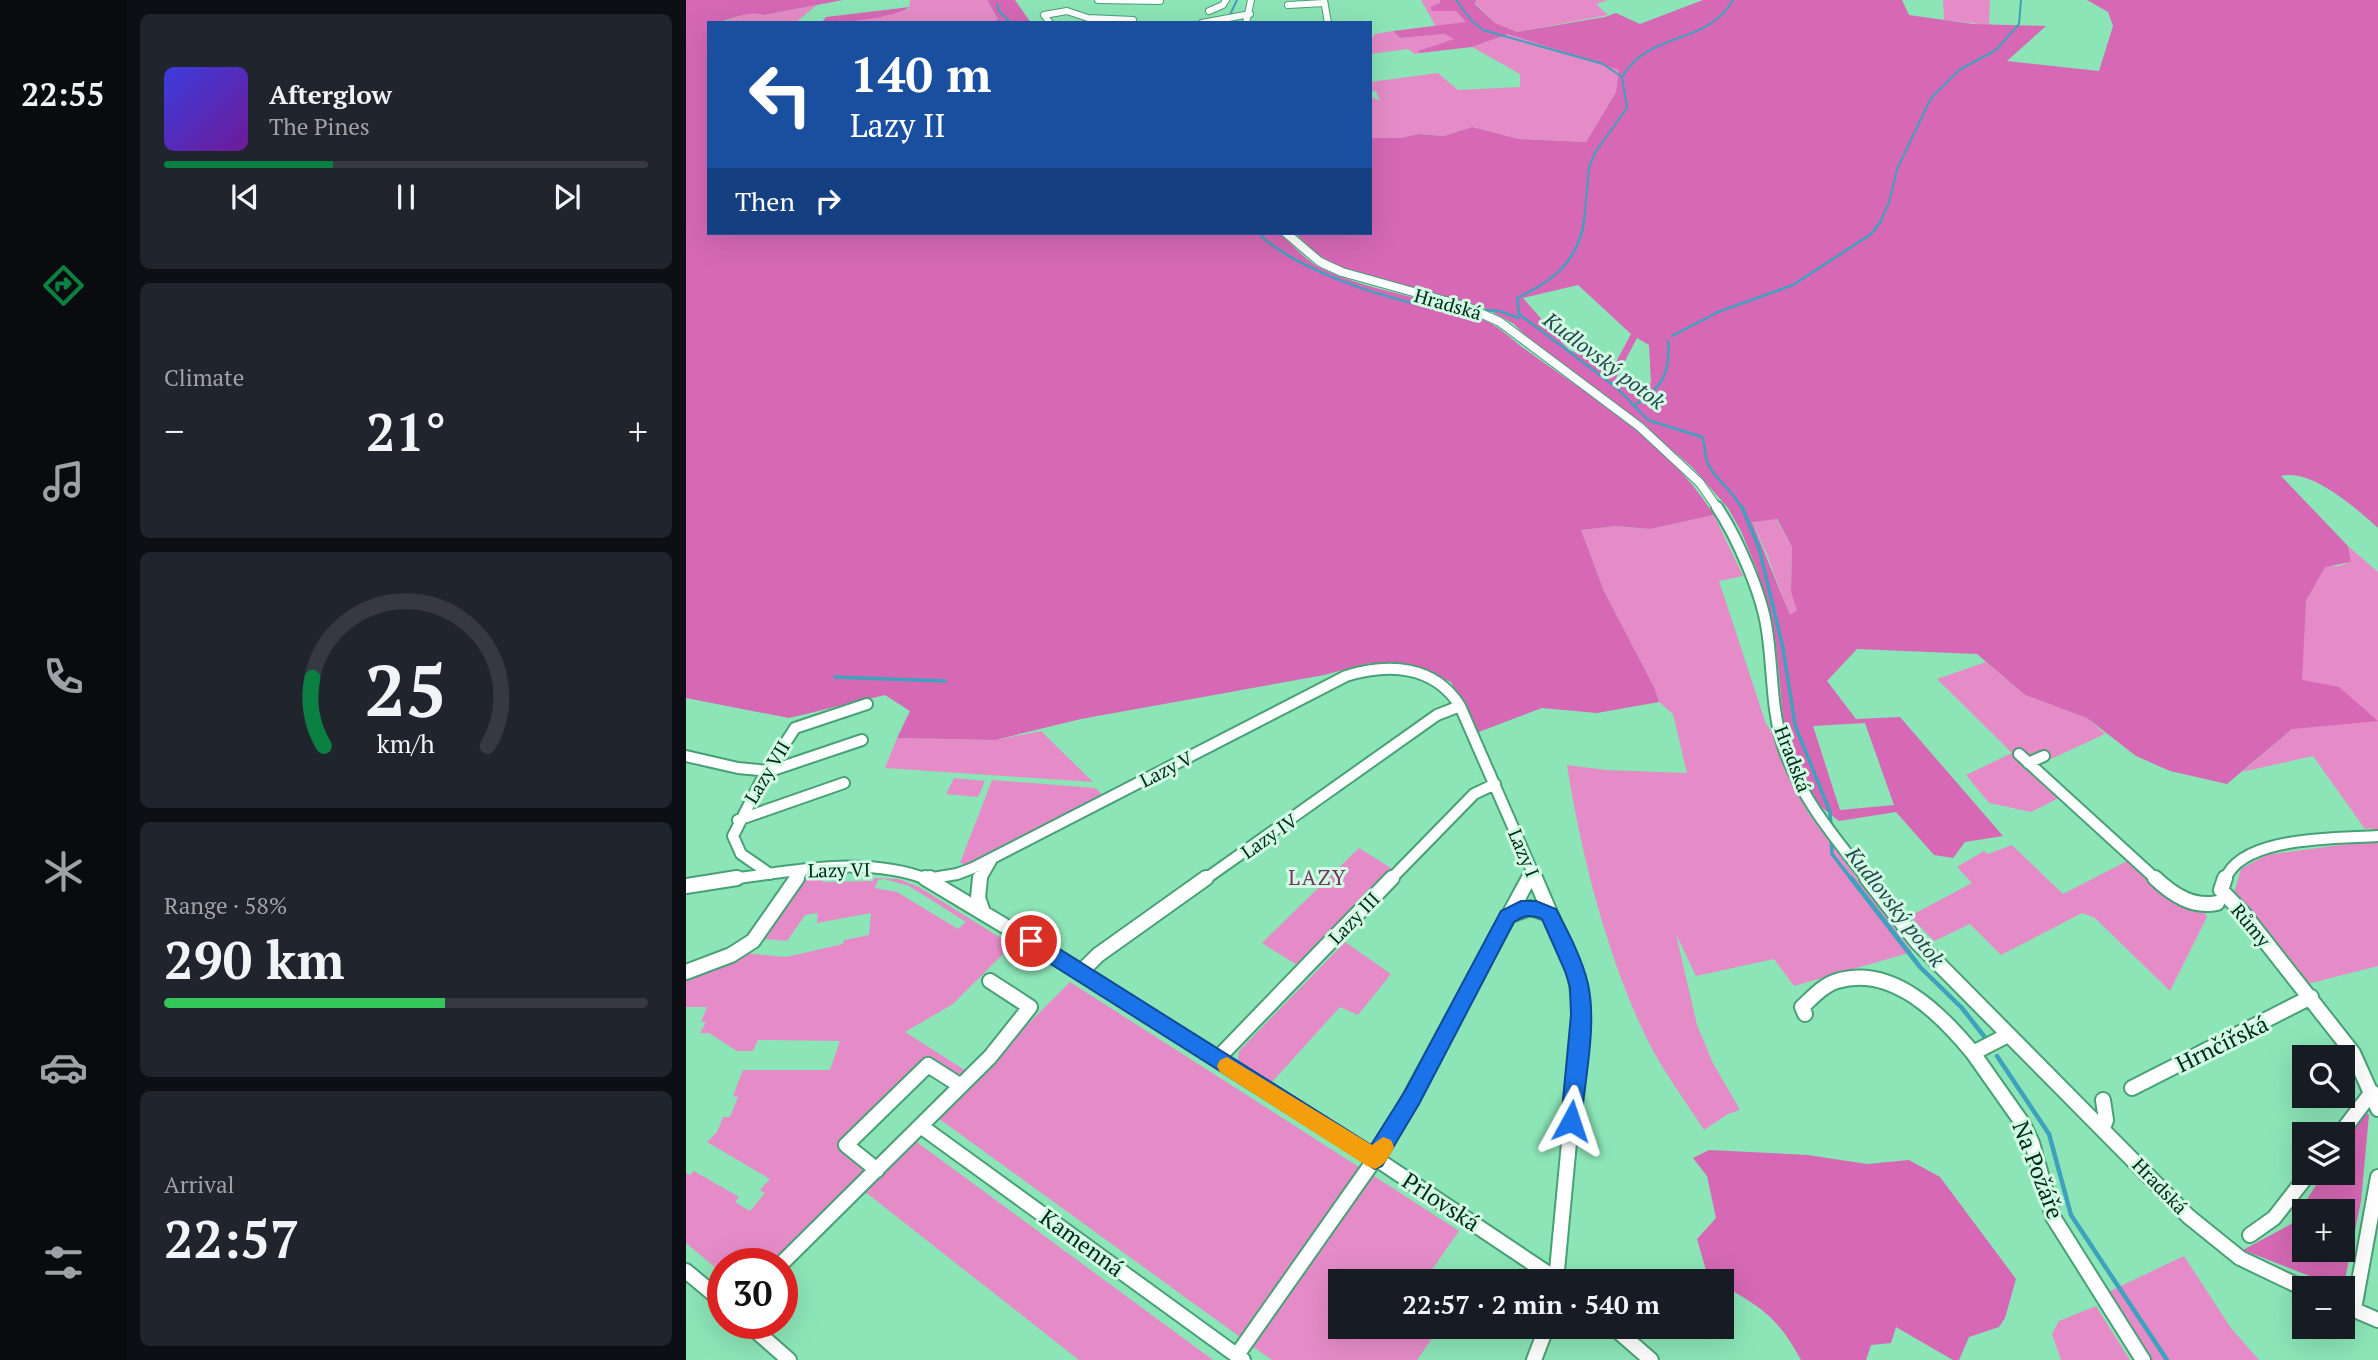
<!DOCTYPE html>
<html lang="en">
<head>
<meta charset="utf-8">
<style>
	:root { --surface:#171b24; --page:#20242c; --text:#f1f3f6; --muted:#9ea1a6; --line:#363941; --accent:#0b8043 }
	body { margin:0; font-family:"PT Serif",serif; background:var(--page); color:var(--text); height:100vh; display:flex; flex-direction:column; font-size:26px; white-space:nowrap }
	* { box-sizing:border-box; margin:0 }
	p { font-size:23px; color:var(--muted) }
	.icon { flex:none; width:38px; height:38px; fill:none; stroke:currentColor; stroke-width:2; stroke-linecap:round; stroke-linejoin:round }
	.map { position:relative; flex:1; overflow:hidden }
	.side { display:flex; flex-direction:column; gap:14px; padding:14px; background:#0d0f14; width:560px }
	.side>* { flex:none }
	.guide { position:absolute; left:21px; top:21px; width:665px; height:214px; border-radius:0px; box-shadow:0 7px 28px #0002; background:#1a4fa0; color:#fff; overflow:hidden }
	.buttons { position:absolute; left:1606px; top:1045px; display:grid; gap:14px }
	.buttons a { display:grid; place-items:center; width:63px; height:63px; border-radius:0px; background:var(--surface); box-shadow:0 7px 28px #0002; font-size:35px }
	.speed { position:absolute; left:21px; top:1248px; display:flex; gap:14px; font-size:35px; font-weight:700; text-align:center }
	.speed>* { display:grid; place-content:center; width:91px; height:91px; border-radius:50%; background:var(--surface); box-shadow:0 7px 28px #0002; line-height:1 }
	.speed .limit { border:10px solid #d22; background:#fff; color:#111 }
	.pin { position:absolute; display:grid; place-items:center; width:60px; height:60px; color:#fff; margin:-30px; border:4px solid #fff; border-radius:50%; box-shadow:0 2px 7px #0007 }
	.me { position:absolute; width:77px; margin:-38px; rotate:5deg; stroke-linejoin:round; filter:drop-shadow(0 0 5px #0008) }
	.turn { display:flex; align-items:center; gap:24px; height:147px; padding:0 28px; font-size:32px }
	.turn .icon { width:91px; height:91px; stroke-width:2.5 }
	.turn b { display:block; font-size:49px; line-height:60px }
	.then { display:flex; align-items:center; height:66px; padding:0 28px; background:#0003; gap:14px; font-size:26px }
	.big { font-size:52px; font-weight:700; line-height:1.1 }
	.side .tile { flex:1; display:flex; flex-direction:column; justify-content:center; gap:10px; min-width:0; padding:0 24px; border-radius:10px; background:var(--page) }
	.side .dial { align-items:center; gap:0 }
	.dial svg { height:182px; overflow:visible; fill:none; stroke:var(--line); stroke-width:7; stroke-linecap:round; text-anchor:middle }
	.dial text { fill:var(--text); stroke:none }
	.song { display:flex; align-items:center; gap:21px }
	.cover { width:84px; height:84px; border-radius:10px; background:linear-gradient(135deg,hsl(240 70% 55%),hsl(280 70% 35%)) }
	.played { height:7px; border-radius:4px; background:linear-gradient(90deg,var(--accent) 35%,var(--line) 35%) }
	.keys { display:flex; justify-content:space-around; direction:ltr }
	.heat { display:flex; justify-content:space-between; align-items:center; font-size:38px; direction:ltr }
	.charge { height:10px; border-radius:5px; background:linear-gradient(90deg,#34c759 58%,var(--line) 0) }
	.trip { position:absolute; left:642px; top:1269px; width:406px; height:70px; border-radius:0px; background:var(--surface); box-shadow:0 7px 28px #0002; font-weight:700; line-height:70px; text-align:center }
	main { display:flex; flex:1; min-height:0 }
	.dock { display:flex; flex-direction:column; width:126px; justify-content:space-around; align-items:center; background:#090b0e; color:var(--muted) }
	.dock .icon { width:49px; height:49px }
	.dock .on { color:var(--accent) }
	.dock b { font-size:32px; color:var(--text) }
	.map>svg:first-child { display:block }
</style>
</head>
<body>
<main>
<nav class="dock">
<b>22:55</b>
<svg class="icon on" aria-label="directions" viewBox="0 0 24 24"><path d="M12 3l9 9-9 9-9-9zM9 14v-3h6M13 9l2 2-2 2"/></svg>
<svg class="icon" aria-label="music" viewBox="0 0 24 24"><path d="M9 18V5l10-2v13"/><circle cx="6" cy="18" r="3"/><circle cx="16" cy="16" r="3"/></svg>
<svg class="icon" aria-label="phone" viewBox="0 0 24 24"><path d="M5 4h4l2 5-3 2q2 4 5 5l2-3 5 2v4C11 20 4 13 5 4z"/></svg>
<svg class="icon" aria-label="climate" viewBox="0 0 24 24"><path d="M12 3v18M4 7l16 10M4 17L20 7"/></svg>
<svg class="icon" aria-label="car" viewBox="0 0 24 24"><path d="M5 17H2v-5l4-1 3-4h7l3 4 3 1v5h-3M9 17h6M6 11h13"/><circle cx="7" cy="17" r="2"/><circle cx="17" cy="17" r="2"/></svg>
<svg class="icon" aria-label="filters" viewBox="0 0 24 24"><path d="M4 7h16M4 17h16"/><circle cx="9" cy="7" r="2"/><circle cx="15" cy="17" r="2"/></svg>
</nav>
<section class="side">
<div class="tile">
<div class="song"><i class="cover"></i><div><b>Afterglow</b><p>The Pines</p></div></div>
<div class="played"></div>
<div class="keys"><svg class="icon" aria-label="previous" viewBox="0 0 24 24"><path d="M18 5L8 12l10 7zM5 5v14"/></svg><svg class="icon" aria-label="pause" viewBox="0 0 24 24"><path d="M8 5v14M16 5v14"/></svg><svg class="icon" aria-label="next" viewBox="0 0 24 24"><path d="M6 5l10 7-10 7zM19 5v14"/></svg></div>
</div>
<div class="tile"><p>Climate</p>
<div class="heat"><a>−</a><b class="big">21°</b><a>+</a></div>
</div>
<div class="tile dial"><svg viewBox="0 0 100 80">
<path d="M14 69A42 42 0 1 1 86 69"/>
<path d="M14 69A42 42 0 0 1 9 39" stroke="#0b8043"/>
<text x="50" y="56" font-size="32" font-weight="700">25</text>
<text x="50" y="72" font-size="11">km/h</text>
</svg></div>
<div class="tile"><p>Range · 58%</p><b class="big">290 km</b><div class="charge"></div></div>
<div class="tile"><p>Arrival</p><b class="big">22:57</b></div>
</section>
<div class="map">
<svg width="1692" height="1360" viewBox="0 0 1692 1360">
	<rect width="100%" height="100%" fill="#8ce5b7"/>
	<path fill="#e58cc8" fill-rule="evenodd" d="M 224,0 L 301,0 L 312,19 L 306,23 L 156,23 L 223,9 Z
		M 735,0 L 754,0 L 754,3 L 770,11 L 781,22 L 750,27 Z
		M 790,0 L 922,0 L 910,4 L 922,15 L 831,32 L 809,23 L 789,3 Z
		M 1257,0 L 1304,0 L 1303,25 L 1258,20 Z
		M 131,5 L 109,23 L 36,23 L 65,11 L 78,15 Z
		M 707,31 L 714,38 L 758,34 L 769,39 L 733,51 L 734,53 L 729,54 L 722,49 L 684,54 L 684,37 L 688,37 L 688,34 Z
		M 822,34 L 934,70 L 930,92 L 900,142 L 833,139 L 786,127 L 758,136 L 732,134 L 715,138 L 684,138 L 684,96 L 694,101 L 690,91 L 684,92 L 684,82 L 752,73 L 772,90 L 834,87 L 834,74 L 786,47 Z
		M 1028,515 L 1057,576 L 1033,581 L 1080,724 L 1087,733 L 1104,780 L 1123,814 L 1226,952 L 1108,986 L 1088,959 L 1010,976 L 990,934 L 1011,1025 L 1027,1063 L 1054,1110 L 1042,1114 L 1018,1130 C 999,1100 976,1070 961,1039 C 921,957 895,854 881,765 L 920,770 L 1001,773 L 987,714 L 973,702 L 969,689 L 918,591 L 895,530 L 930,526 L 964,529 Z
		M 1090,519 L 1106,547 L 1105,592 L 1112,611 L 1104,616 L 1082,557 L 1066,521 Z
		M 1662,546 L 1692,572 L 1692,837 L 1685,828 L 1679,829 L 1627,756 L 1556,772 L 1606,729 L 1620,601 L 1639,566 L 1653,566 L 1665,562 Z
		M 1300,662 L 1339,695 L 1401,718 L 1419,734 L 1343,769 L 1373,798 L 1345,812 L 1303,803 L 1280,775 L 1326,753 L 1251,679 Z
		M 355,731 L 407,782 L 199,768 L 211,738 L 309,740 Z
		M 268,778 L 299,781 L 292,797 L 260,794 Z
		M 306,780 L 409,788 L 414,792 L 415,796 L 281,865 L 274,863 Z
		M 1692,840 L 1692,966 L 1621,984 L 1548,893 L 1555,869 L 1580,855 Z
		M 1326,845 L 1377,894 L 1443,860 L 1518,912 L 1521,917 L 1484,991 L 1409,918 L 1396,913 L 1315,955 L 1284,924 L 1248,941 L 1224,916 L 1286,883 L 1271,867 L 1298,851 L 1302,854 Z
		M 673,848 L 708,870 L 611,965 L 576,943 Z
		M 124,874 L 138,874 L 137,882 L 187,881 L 188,878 L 213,879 L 233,887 L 326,945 L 267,1004 L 219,1032 L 285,1074 L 275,1078 L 251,1063 L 162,1136 L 186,1168 L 228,1140 L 527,1360 L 393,1360 L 178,1191 L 96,1273 L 96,1264 L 37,1264 L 37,1274 L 0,1243 L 0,1173 L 4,1175 L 8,1171 L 53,1197 L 49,1202 L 64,1211 L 79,1193 L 74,1190 L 84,1179 L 21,1142 L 31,1132 L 37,1117 L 44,1117 L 52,1097 L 47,1096 L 57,1070 L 144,1070 L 154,1041 L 72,1040 L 67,1051 L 51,1051 L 23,1033 L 14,1033 L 20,1022 L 15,1022 L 21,1007 L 0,1007 L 0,976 L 57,953 L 100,957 L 157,944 L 158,940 L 183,935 L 185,913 L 131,923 L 132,913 L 119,915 L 101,941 L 80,939 L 71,947 L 66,947 L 118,878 ZM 198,879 L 223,886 L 280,922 L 272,929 L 211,892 L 189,888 L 192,880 Z
		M 659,942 L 705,974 L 672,1015 L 654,1007 L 586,1082 L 552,1060 L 553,1051 Z
		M 384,982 L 676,1169 L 557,1335 L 554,1337 L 252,1118 L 258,1108 Z
		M 685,1174 L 773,1231 L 738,1281 L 654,1281 L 654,1326 L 731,1327 L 747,1337 L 731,1360 L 586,1360 L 563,1344 Z
		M 1498,1256 L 1545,1328 L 1573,1360 L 1466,1360 L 1422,1292 Z
		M 1410,1306 L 1444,1360 L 1375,1360 L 1366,1334 L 1373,1321 Z"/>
	<path fill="#d668b5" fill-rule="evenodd" d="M 0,0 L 157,0 L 78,15 C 56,9 45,23 23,23 L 23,233 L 593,233 C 606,244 619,260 633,267 C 686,294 747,296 800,321 C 816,328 828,342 843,352 C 911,401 983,443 1028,515 L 964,529 L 930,526 L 895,530 L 918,591 L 969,689 L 973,702 L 911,713 L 856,708 L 790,733 L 765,682 L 730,668 L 683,663 L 638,675 L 395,719 L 309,740 L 211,738 L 224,711 L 199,695 L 103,718 L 0,698 Z
		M 301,0 L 329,0 L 345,23 L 306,23 L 312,19 Z
		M 754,0 L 790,0 L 789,4 L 809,23 L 831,32 L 919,17 L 930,13 L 954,24 L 1017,0 L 1216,0 L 1223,15 L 1287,24 L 1360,26 L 1321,61 L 1413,71 L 1427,26 L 1422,12 L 1401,0 L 1692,0 L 1692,528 C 1670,508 1625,468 1595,476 L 1662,546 L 1665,562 L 1639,567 L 1620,601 L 1616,680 L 1653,687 L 1692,721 L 1606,729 L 1541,784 L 1484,771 L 1450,756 L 1401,718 L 1339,695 L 1291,654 L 1171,649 L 1141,681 L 1170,719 L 1214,717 L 1317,836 L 1279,842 L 1267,858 L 1248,855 L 1210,812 L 1153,821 L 1129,802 L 1111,762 L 1097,718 L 1090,644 L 1071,570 L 1055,531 L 1042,508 L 1006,467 L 960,428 L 850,346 L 828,324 L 797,307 L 692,280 L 653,267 L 631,254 L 609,233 L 684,233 L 684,138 L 715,138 L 732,134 L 758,136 L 786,127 L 833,139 L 900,142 L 930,92 L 933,70 L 822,34 L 786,47 L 734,53 L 732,51 L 768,39 L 758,34 L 714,38 L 707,31 L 780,22 L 770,11 L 746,11 L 744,7 L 754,3 ZM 892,285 L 945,334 L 930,362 L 923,365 L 883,350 L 837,298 ZM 951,338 L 963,345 L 965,383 L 949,386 L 930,378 ZM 1091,519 L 1106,547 L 1105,592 L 1111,610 L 1104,615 L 1066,522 ZM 1179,723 L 1208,805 L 1154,810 L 1127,726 Z
		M 224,7 C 208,18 155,23 135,23 L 140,17 Z
		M 1678,1111 L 1683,1115 L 1675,1201 L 1657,1289 L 1557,1250 L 1605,1224 L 1638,1173 L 1657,1172 L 1657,1144 ZM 1619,1211 L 1657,1211 L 1657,1250 L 1619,1250 Z
		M 1023,1150 L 1122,1155 L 1181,1164 L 1223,1160 L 1254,1177 L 1330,1279 L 1319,1318 L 1313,1327 L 1283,1337 L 1273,1360 L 1267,1360 L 1210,1327 L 1205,1343 L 1185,1345 L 1180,1360 L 1115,1360 C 1092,1318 1077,1308 1036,1285 L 1036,1281 L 1022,1277 L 1011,1239 L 1030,1218 L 1021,1176 L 1007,1158 Z"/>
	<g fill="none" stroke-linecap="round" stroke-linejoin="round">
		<path stroke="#3ea1bd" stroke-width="2" d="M 770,0 L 786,21 L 797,30 L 917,64 L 936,77 L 941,108 L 910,151 L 903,167 L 898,222
			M 311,3 L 313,11 L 325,23
			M 540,23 L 551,0
			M 936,77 C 961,36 1004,43 1033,17 C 1039,13 1043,6 1047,0
			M 1194,222 L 1203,203 L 1211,169 L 1245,98 L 1273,70 L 1310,50 L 1333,24 L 1335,0"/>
		<path stroke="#3ea1bd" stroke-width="2.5" d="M 898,221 C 892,262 867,281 831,298 L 833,314 L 931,388 L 962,420 L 1016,437 C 1020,446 1018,456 1022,464 C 1030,481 1049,492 1056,509
			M 572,233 C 611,273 730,311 786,312
			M 798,310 L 813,311 L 833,318
			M 986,336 L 1032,312 L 1107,285 L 1185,234 L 1195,221
			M 949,405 C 976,388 985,373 982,341"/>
		<path stroke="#3ea1bd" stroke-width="3.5" d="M 1056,507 L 1073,548 L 1097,648 L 1109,725 L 1144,812 L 1145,827
			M 149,677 L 259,681
			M 1145,838 L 1146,854 L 1166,880"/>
		<path stroke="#3ea1bd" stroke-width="4.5" d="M 1165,878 L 1234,967 L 1276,1008 L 1301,1040
			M 1311,1056 L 1363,1134 L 1385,1215 L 1481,1360"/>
		<defs>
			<path id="minor-far3" d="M 412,0 L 474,1
				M 638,0 L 642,23
				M 602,5 L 638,3
				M 523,11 L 537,5 L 540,0
				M 364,23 L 358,15 L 381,11 L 402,18 L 447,20
				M 516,23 L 564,14
				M 560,23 L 565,0"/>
			<path id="minor-far2" d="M 600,233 L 634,262 L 656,272 L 781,307 L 814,322 L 954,427 L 1014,483 L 1032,509"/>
			<path id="minor-far1" d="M 1031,507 C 1051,537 1076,594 1081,630 C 1087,668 1085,709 1097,746 C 1114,797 1149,838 1182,880
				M 1333,754 L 1471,880
				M 0,756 L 52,768 L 84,771 L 176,740
				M 1342,763 L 1358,756
				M 52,820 L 158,783
				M 84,874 L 55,854 L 47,836 L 75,781 L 109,728 L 181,704
				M 241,879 L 271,874 L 287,868 L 660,676 C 703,663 748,665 774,706 L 850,880
				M 40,880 C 104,871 181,855 243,880
				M 110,880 L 117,870
				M 294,880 L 305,861
				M 518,880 L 751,715 L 774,706
				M 704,880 L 788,794 L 809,784
				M 842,880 L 846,872
				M 1539,880 C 1555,835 1653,839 1692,836"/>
			<path id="minor" d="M 239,878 L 392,970 L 689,1158 L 873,1281
				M 294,878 L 292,898 L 297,912
				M 849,878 L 889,971 L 895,1015 L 870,1281
				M 1181,878 L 1231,942 L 1502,1216 L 1554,1258 L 1619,1289
				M 1469,878 C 1487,895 1507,908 1531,903
				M 1539,878 L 1535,890 L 1557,913 L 1667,1053 L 1692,1109
				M 241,879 L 244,878
				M 0,886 L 51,878
				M 824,915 L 844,908 L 863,914
				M 0,972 L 45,955 L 67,941 L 111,878
				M 395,972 L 412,955 L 520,878
				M 1119,1014 L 1116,1007 C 1126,998 1137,985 1151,981 C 1206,964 1255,1014 1287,1053
				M 1322,1035 L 1287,1053 L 1337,1124 L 1346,1143 L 1367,1217 L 1457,1360
				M 531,1059 L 706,878
				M 1446,1088 L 1625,997
				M 1417,1100 L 1420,1120 L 1417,1128
				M 236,1127 L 557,1360
				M 1654,1134 L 1686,1092
				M 191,1170 L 160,1145 L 242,1065 L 275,1086
				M 1564,1235 L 1588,1218 L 1624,1172
				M 95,1264 L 304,1057 L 344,1007 L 304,981
				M 0,1271 L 37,1302
				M 1657,1305 L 1692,1320
				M 1668,1309 L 1692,1177
				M 61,1323 L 103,1360
				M 926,1326 L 965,1360
				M 551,1355 L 696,1149 L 843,878
				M 848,1360 L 861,1326"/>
		</defs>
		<use href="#minor-far3" stroke="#48a176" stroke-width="8"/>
		<use href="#minor-far2" stroke="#48a176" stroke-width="10"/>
		<use href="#minor-far1" stroke="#48a176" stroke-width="14"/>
		<use href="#minor" stroke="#48a176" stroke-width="18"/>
		<use href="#minor-far3" stroke="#fff" stroke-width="6"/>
		<use href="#minor-far2" stroke="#fff" stroke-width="8"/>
		<use href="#minor-far1" stroke="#fff" stroke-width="10"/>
		<use href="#minor" stroke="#fff" stroke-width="14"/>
	</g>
	<path fill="#1a73e8" stroke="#114b97" stroke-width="2" d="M 835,901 L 850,901 L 870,909 C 882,932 896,958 902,984 C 911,1024 899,1079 895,1121 L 892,1128 L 885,1130 L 878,1128 L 875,1121 L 885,1015 L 884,987 L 879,971 L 856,919 C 845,914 839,915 828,922 L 733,1104 L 696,1166 L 689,1169 L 338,947 L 335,941 L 338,935 L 345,933 L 351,935 L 685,1145 L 719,1091 L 815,911 Z"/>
	<path fill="#f59e0b" d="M 541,1057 L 686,1145 L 697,1137 L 705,1140 L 708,1147 C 703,1157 699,1165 689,1169 L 681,1166 L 534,1072 L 531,1066 L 534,1060 Z"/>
	<g text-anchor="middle" stroke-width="6" stroke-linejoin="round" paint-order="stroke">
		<g font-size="19" fill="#012818" stroke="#d1fbe3">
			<text transform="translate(762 304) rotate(16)" y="7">Hradská</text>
			<text transform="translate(1107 759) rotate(69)" y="7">Hradská</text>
			<text transform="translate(480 769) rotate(-27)" y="7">Lazy V</text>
			<text transform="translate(81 772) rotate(-59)" y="7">Lazy VII</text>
			<text transform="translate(583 836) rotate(-35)" y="7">Lazy IV</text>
			<text transform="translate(838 853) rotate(67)" y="7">Lazy I</text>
			<text transform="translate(153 870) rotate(-1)" y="7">Lazy VI</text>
			<text transform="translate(668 918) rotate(-46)" y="7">Lazy III</text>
			<text transform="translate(1565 925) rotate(50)" y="7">Růmy</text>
			<text transform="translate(1474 1186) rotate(46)" y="7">Hradská</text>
		</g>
		<g font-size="21" font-style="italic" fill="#28464f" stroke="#d1fbe3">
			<text transform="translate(918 361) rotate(37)" y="7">Kudlovský potok</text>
			<text transform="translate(1209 907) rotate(52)" y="7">Kudlovský potok</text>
		</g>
		<g font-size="21" letter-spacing="2" fill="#71365f" stroke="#d1fbe3">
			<text x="632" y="885">LAZY</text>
		</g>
		<g font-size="23" fill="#012818" stroke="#d1fbe3">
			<text transform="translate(1536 1044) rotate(-26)" y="8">Hrnčířská</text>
			<text transform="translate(1352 1170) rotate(69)" y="8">Na Požáře</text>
			<text transform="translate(755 1202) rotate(33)" y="8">Prlovská</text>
			<text transform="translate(396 1243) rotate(36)" y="8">Kamenná</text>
		</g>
	</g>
</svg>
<div class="buttons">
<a><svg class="icon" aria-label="search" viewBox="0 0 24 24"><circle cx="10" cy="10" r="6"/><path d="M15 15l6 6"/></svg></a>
<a><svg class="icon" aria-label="layers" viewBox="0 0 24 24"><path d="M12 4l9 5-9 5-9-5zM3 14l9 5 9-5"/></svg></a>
<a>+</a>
<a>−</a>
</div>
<div class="speed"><div class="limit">30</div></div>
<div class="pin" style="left:345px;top:941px;background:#d93025"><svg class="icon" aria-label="arrive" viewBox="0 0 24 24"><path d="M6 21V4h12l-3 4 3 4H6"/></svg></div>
<svg class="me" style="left:885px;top:1121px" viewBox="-20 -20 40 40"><path d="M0-17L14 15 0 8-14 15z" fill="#1a73e8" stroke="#fff" stroke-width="4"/></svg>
<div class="trip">22:57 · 2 min · 540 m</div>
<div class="guide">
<div class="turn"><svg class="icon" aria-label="left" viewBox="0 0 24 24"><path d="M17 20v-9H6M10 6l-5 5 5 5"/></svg><div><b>140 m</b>Lazy II</div></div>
<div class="then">Then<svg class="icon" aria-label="right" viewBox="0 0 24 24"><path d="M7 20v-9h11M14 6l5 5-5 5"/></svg></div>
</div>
</div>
</main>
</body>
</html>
